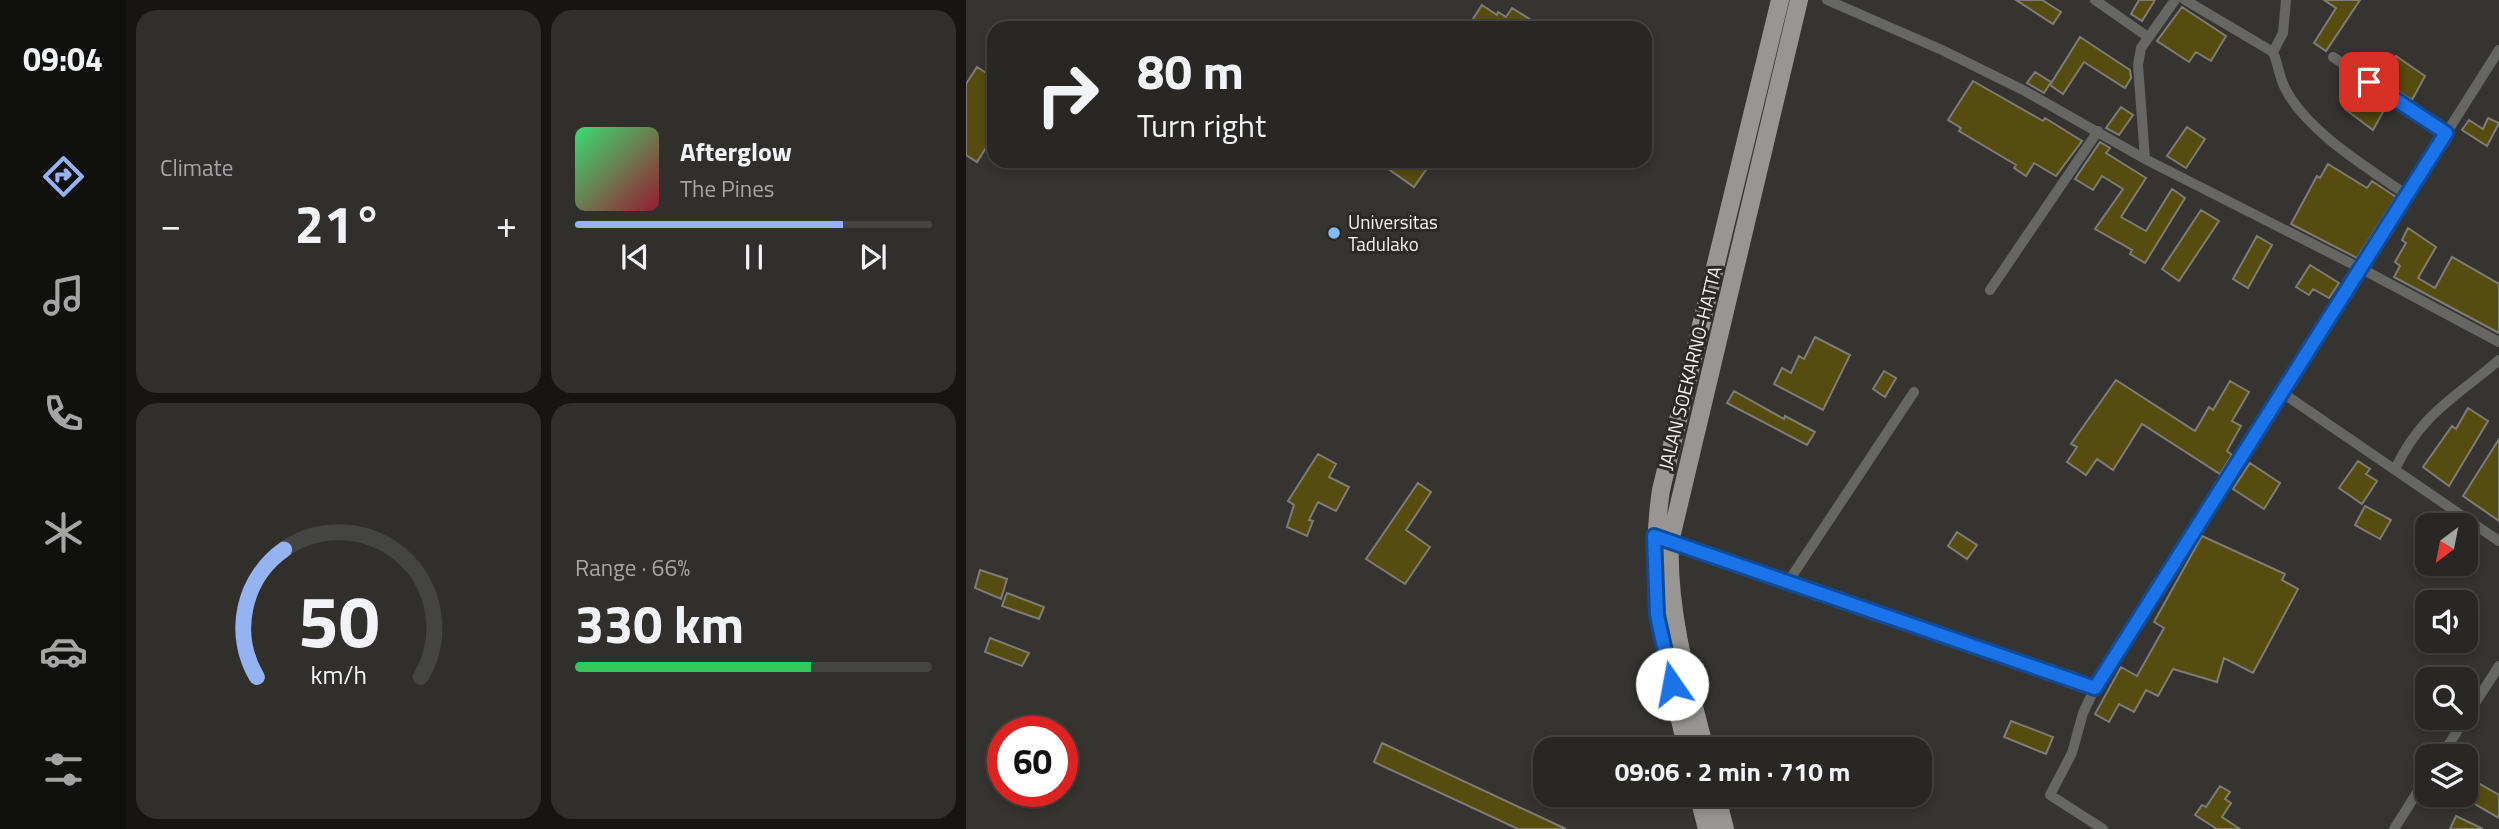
<!DOCTYPE html>
<html lang="en">
<head>
<meta charset="utf-8">
<style>
	:root { --surface:#282724; --page:#302f2c; --text:#f1f3f6; --muted:#a5a5a6; --line:#444441; --accent:#95b2f1 }
	body { margin:0; font-family:"Titillium Web",sans-serif; background:var(--page); color:var(--text); height:100vh; display:flex; flex-direction:column; font-size:26px; white-space:nowrap }
	* { box-sizing:border-box; margin:0 }
	p { font-size:23px; color:var(--muted) }
	.icon { flex:none; width:38px; height:38px; fill:none; stroke:currentColor; stroke-width:2; stroke-linecap:round; stroke-linejoin:round }
	.map { position:relative; flex:1; overflow:hidden }
	.panel { display:flex; flex-direction:column; gap:10px; padding:10px; background:#161514; width:840px }
	.panel>* { flex:none }
	.top-card { position:absolute; left:21px; top:21px; width:665px; height:147px; border-radius:21px; box-shadow:0 4px 10px #0003,0 0 0 2px var(--line); background:#282724; color:var(--text); overflow:hidden }
	.needle { width:46px; rotate:212deg }
	.controls { position:absolute; left:1449px; top:513px; display:grid; gap:14px }
	.controls a { display:grid; place-items:center; width:63px; height:63px; border-radius:14px; background:var(--surface); box-shadow:0 4px 10px #0003,0 0 0 2px var(--line); font-size:35px }
	.speed { position:absolute; left:21px; top:716px; display:flex; gap:14px; font-size:35px; font-weight:700; text-align:center }
	.speed>* { display:grid; place-content:center; width:91px; height:91px; border-radius:50%; background:var(--surface); box-shadow:0 4px 10px #0003,0 0 0 2px var(--line); line-height:1 }
	.speed .limit { border:10px solid #d22; background:#fff; color:#111 }
	.pin { position:absolute; display:grid; place-items:center; width:60px; height:60px; color:#fff; margin:-30px; border-radius:14px; box-shadow:0 4px 10px #0006 }
	.me { position:absolute; width:77px; margin:-38px; rotate:348deg; stroke-linejoin:round; filter:drop-shadow(0 0 5px #0008) }
	.turn { display:flex; align-items:center; gap:24px; height:147px; padding:0 35px; font-size:32px }
	.turn .icon { width:91px; height:91px; stroke-width:2.5 }
	.turn b { display:block; font-size:49px; line-height:60px }
	.big { font-size:52px; font-weight:700; line-height:1.1 }
	.panel .tile { flex:1; display:flex; flex-direction:column; justify-content:center; gap:10px; min-width:0; padding:0 24px; border-radius:21px; background:var(--page) }
	.panel .dial { align-items:center; gap:0 }
	.dial svg { height:182px; overflow:visible; fill:none; stroke:var(--line); stroke-width:7; stroke-linecap:round; text-anchor:middle }
	.dial text { fill:var(--text); stroke:none }
	.song { display:flex; align-items:center; gap:21px }
	.cover { width:84px; height:84px; border-radius:10px; background:linear-gradient(135deg,hsl(140 70% 55%),hsl(350 70% 35%)) }
	.played { height:7px; border-radius:4px; background:linear-gradient(90deg,var(--accent) 75%,var(--line) 75%) }
	.keys { display:flex; justify-content:space-around; direction:ltr }
	.heat { display:flex; justify-content:space-between; align-items:center; font-size:38px; direction:ltr }
	.charge { height:10px; border-radius:5px; background:linear-gradient(90deg,#34c759 66%,var(--line) 0) }
	.panel .tiles { flex:1; display:grid; gap:10px; grid-template-columns:repeat(2,1fr) }
	.trip { position:absolute; left:567px; top:737px; width:399px; height:70px; border-radius:21px; background:var(--surface); box-shadow:0 4px 10px #0003,0 0 0 2px var(--line); font-weight:700; line-height:70px; text-align:center }
	main { display:flex; flex:1; min-height:0 }
	.tab-bar { display:flex; flex-direction:column; width:126px; justify-content:space-around; align-items:center; background:#10100e; color:var(--muted) }
	.tab-bar .icon { width:49px; height:49px }
	.tab-bar .current { color:var(--accent) }
	.tab-bar b { font-size:32px; color:var(--text) }
	.map>svg:first-child { display:block }
</style>
</head>
<body>
<main>
<nav class="tab-bar">
<b>09:04</b>
<svg class="icon current" aria-label="directions" viewBox="0 0 24 24"><path d="M12 3l9 9-9 9-9-9zM9 14v-3h6M13 9l2 2-2 2"/></svg>
<svg class="icon" aria-label="music" viewBox="0 0 24 24"><path d="M9 18V5l10-2v13"/><circle cx="6" cy="18" r="3"/><circle cx="16" cy="16" r="3"/></svg>
<svg class="icon" aria-label="phone" viewBox="0 0 24 24"><path d="M5 4h4l2 5-3 2q2 4 5 5l2-3 5 2v4C11 20 4 13 5 4z"/></svg>
<svg class="icon" aria-label="climate" viewBox="0 0 24 24"><path d="M12 3v18M4 7l16 10M4 17L20 7"/></svg>
<svg class="icon" aria-label="car" viewBox="0 0 24 24"><path d="M5 17H2v-5l4-1 3-4h7l3 4 3 1v5h-3M9 17h6M6 11h13"/><circle cx="7" cy="17" r="2"/><circle cx="17" cy="17" r="2"/></svg>
<svg class="icon" aria-label="filters" viewBox="0 0 24 24"><path d="M4 7h16M4 17h16"/><circle cx="9" cy="7" r="2"/><circle cx="15" cy="17" r="2"/></svg>
</nav>
<section class="panel">
<div class="tiles">
<div class="tile"><p>Climate</p>
<div class="heat"><a>−</a><b class="big">21°</b><a>+</a></div>
</div>
<div class="tile">
<div class="song"><i class="cover"></i><div><b>Afterglow</b><p>The Pines</p></div></div>
<div class="played"></div>
<div class="keys"><svg class="icon" aria-label="previous" viewBox="0 0 24 24"><path d="M18 5L8 12l10 7zM5 5v14"/></svg><svg class="icon" aria-label="pause" viewBox="0 0 24 24"><path d="M8 5v14M16 5v14"/></svg><svg class="icon" aria-label="next" viewBox="0 0 24 24"><path d="M6 5l10 7-10 7zM19 5v14"/></svg></div>
</div>
<div class="tile dial"><svg viewBox="0 0 100 80">
<path d="M14 69A42 42 0 1 1 86 69"/>
<path d="M14 69A42 42 0 0 1 26 13" stroke="#95b2f1"/>
<text x="50" y="56" font-size="32" font-weight="700">50</text>
<text x="50" y="72" font-size="11">km/h</text>
</svg></div>
<div class="tile"><p>Range · 66%</p><b class="big">330 km</b><div class="charge"></div></div>
</div>
</section>
<div class="map">
<svg width="1533" height="829" viewBox="0 0 1533 829">
	<rect width="100%" height="100%" fill="#353430"/>
	<path fill="#564c0f" stroke="#7d7c77" stroke-width="2" d="M 1050,0 L 1076,0 L 1095,12 L 1087,24 Z
		M 1173,0 L 1189,0 L 1176,21 L 1165,14 Z
		M 1358,0 L 1394,0 L 1360,51 L 1348,43 L 1370,8 Z
		M 516,5 L 531,15 L 532,12 L 540,17 L 546,8 L 578,28 L 501,28 Z
		M 1216,7 L 1260,36 L 1245,61 L 1230,52 L 1223,62 L 1191,41 Z
		M 1114,37 L 1164,70 L 1165,78 L 1159,88 L 1118,62 L 1097,94 L 1084,85 Z
		M 1430,56 L 1459,76 L 1446,100 L 1415,80 Z
		M 11,67 L 28,78 L 28,135 L 11,162 L 0,155 L 0,84 Z
		M 1069,72 L 1085,82 L 1078,93 L 1061,83 Z
		M 1007,81 L 1077,121 L 1079,118 L 1116,141 L 1090,176 L 1068,163 L 1060,176 L 1048,168 L 1050,165 L 993,131 L 995,128 L 982,120 Z
		M 1392,89 L 1405,97 L 1407,93 L 1422,103 L 1407,130 L 1379,109 Z
		M 1155,107 L 1167,115 L 1153,135 L 1140,128 Z
		M 1522,118 L 1533,123 L 1521,146 L 1496,130 L 1503,120 L 1517,129 Z
		M 1221,127 L 1239,139 L 1220,168 L 1201,156 Z
		M 1134,142 L 1144,148 L 1140,153 L 1180,178 L 1155,217 L 1180,231 L 1206,189 L 1219,198 L 1179,263 L 1164,254 L 1166,250 L 1129,229 L 1157,189 L 1136,176 L 1127,190 L 1109,179 Z
		M 411,161 L 466,161 L 448,187 Z
		M 1362,164 L 1401,188 L 1406,181 L 1430,197 L 1391,258 L 1325,224 L 1351,176 L 1354,178 Z
		M 1235,210 L 1253,221 L 1213,281 L 1196,269 Z
		M 1442,228 L 1470,247 L 1452,278 L 1469,288 L 1486,257 L 1533,284 L 1533,333 L 1428,277 L 1434,266 L 1429,262 L 1440,243 L 1436,240 Z
		M 1291,236 L 1306,245 L 1282,288 L 1267,279 Z
		M 1344,265 L 1373,283 L 1363,298 L 1347,289 L 1343,295 L 1330,287 Z
		M 849,337 L 884,355 L 857,410 L 808,384 L 816,368 L 825,373 L 833,356 L 838,359 Z
		M 918,371 L 930,378 L 919,397 L 907,389 Z
		M 1150,380 L 1229,431 L 1243,407 L 1247,410 L 1264,381 L 1283,392 L 1266,421 L 1275,426 L 1261,451 L 1266,455 L 1254,474 L 1176,424 L 1147,470 L 1131,459 L 1120,475 L 1101,462 L 1111,447 L 1105,444 Z
		M 768,391 L 818,419 L 819,416 L 849,432 L 841,445 L 761,403 Z
		M 1502,408 L 1522,421 L 1483,486 L 1457,467 L 1486,426 L 1490,429 Z
		M 1533,439 L 1533,521 L 1497,496 Z
		M 352,454 L 370,464 L 363,477 L 383,487 L 370,511 L 352,502 L 343,520 L 347,521 L 341,536 L 321,527 L 328,505 L 322,501 Z
		M 1392,461 L 1404,469 L 1400,474 L 1411,481 L 1396,504 L 1373,488 Z
		M 1284,463 L 1314,483 L 1298,509 L 1267,489 Z
		M 452,483 L 465,492 L 440,530 L 464,547 L 439,584 L 400,559 Z
		M 1399,506 L 1425,520 L 1414,539 L 1389,525 Z
		M 991,532 L 1011,545 L 1001,559 L 982,546 Z
		M 1236,536 L 1319,574 L 1316,580 L 1332,589 L 1287,673 L 1258,658 L 1251,682 L 1207,669 L 1192,696 L 1180,690 L 1168,712 L 1153,704 L 1143,722 L 1129,714 L 1155,667 L 1171,676 L 1198,628 L 1188,622 Z
		M 14,570 L 41,579 L 35,599 L 9,588 Z
		M 41,593 L 78,607 L 73,619 L 36,606 Z
		M 24,638 L 63,653 L 56,666 L 19,652 Z
		M 1045,721 L 1087,737 L 1080,754 L 1038,737 Z
		M 416,743 L 600,829 L 552,829 L 408,762 Z
		M 1500,776 L 1533,795 L 1533,818 L 1500,799 Z
		M 1254,786 L 1264,792 L 1259,799 L 1265,803 L 1256,817 L 1274,829 L 1251,829 L 1229,815 L 1236,805 L 1240,807 Z
		M 1490,816 L 1517,829 L 1484,829 Z"/>
	<g fill="none" stroke-linecap="round" stroke-linejoin="round">
		<path stroke="#666664" stroke-width="10" d="M 861,0 L 976,50 L 1057,90 L 1179,159 L 1396,269 L 1533,342
			M 1129,0 L 1182,37
			M 1219,0 L 1307,52 C 1312,63 1313,77 1319,88 C 1340,131 1402,168 1441,195
			M 1307,52 L 1317,33 L 1320,0
			M 1367,57 L 1480,133
			M 1179,159 L 1172,65 L 1175,48 L 1209,0
			M 1024,290 L 1132,131
			M 1318,394 L 1533,541
			M 1430,467 C 1457,412 1489,398 1533,360
			M 701,541 L 1129,688 L 1533,50
			M 822,582 L 948,392
			M 1129,688 L 1117,713 L 1106,753 L 1084,795 L 1137,829
			M 1500,717 L 1533,666
			M 1475,756 L 1500,718
			M 1428,829 L 1461,777"/>
		<path stroke="#979692" stroke-width="18" d="M 721,749 C 699,660 681,583 695,490 L 814,0
			M 739,749 C 722,684 701,610 704,542 L 833,0
			M 732,794 L 741,829
			M 750,794 L 759,829"/>
	</g>
	<g fill="none" stroke-linecap="round" stroke-linejoin="round">
		<defs>
			<path id="route" d="M 706,684 L 691,615 L 688,536 L 1129,688 L 1480,133 L 1403,82"/>
		</defs>
		<use href="#route" stroke="#114b97" stroke-width="18"/>
		<use href="#route" stroke="#1a73e8" stroke-width="12"/>
	</g>
	<circle fill="#81bcfa" stroke="#2b2a26" stroke-width="2.5" cx="368" cy="233" r="7"/>
	<g text-anchor="middle" stroke-width="6" stroke-linejoin="round" paint-order="stroke">
		<g font-size="19" fill="#f4f4f1" stroke="#2b2a26" text-anchor="start">
			<text x="382" y="229">Universitas<tspan x="382" dy="22">Tadulako</tspan></text>
		</g>
		<g font-size="19" fill="#f4f4f1" stroke="#2b2a26">
			<text transform="translate(724 368) rotate(-76)" y="7">JALAN SOEKARNO-HATTA</text>
		</g>
	</g>
</svg>
<div class="controls">
<a><svg class="needle" viewBox="-14 -14 28 28"><path d="M0-13l5 13h-10z" fill="#e53935"/><path d="M0 13l5-13h-10z" fill="#a5a5a6"/></svg></a>
<a><svg class="icon" aria-label="sound" viewBox="0 0 24 24"><path d="M4 9h4l5-4v14l-5-4H4zM17 9q2 3 0 6"/></svg></a>
<a><svg class="icon" aria-label="search" viewBox="0 0 24 24"><circle cx="10" cy="10" r="6"/><path d="M15 15l6 6"/></svg></a>
<a><svg class="icon" aria-label="layers" viewBox="0 0 24 24"><path d="M12 4l9 5-9 5-9-5zM3 14l9 5 9-5"/></svg></a>
</div>
<div class="speed"><div class="limit">60</div></div>
<div class="pin" style="left:1403px;top:82px;background:#d93025"><svg class="icon" aria-label="arrive" viewBox="0 0 24 24"><path d="M6 21V4h12l-3 4 3 4H6"/></svg></div>
<svg class="me" style="left:706px;top:684px" viewBox="-20 -20 40 40"><circle r="19" fill="#fff"/><path d="M0-13L10 11 0 6-10 11z" fill="#1a73e8"/></svg>
<div class="trip">09:06 · 2 min · 710 m</div>
<div class="top-card">
<div class="turn"><svg class="icon" aria-label="right" viewBox="0 0 24 24"><path d="M7 20v-9h11M14 6l5 5-5 5"/></svg><div><b>80 m</b>Turn right</div></div>
</div>
</div>
</main>
</body>
</html>
